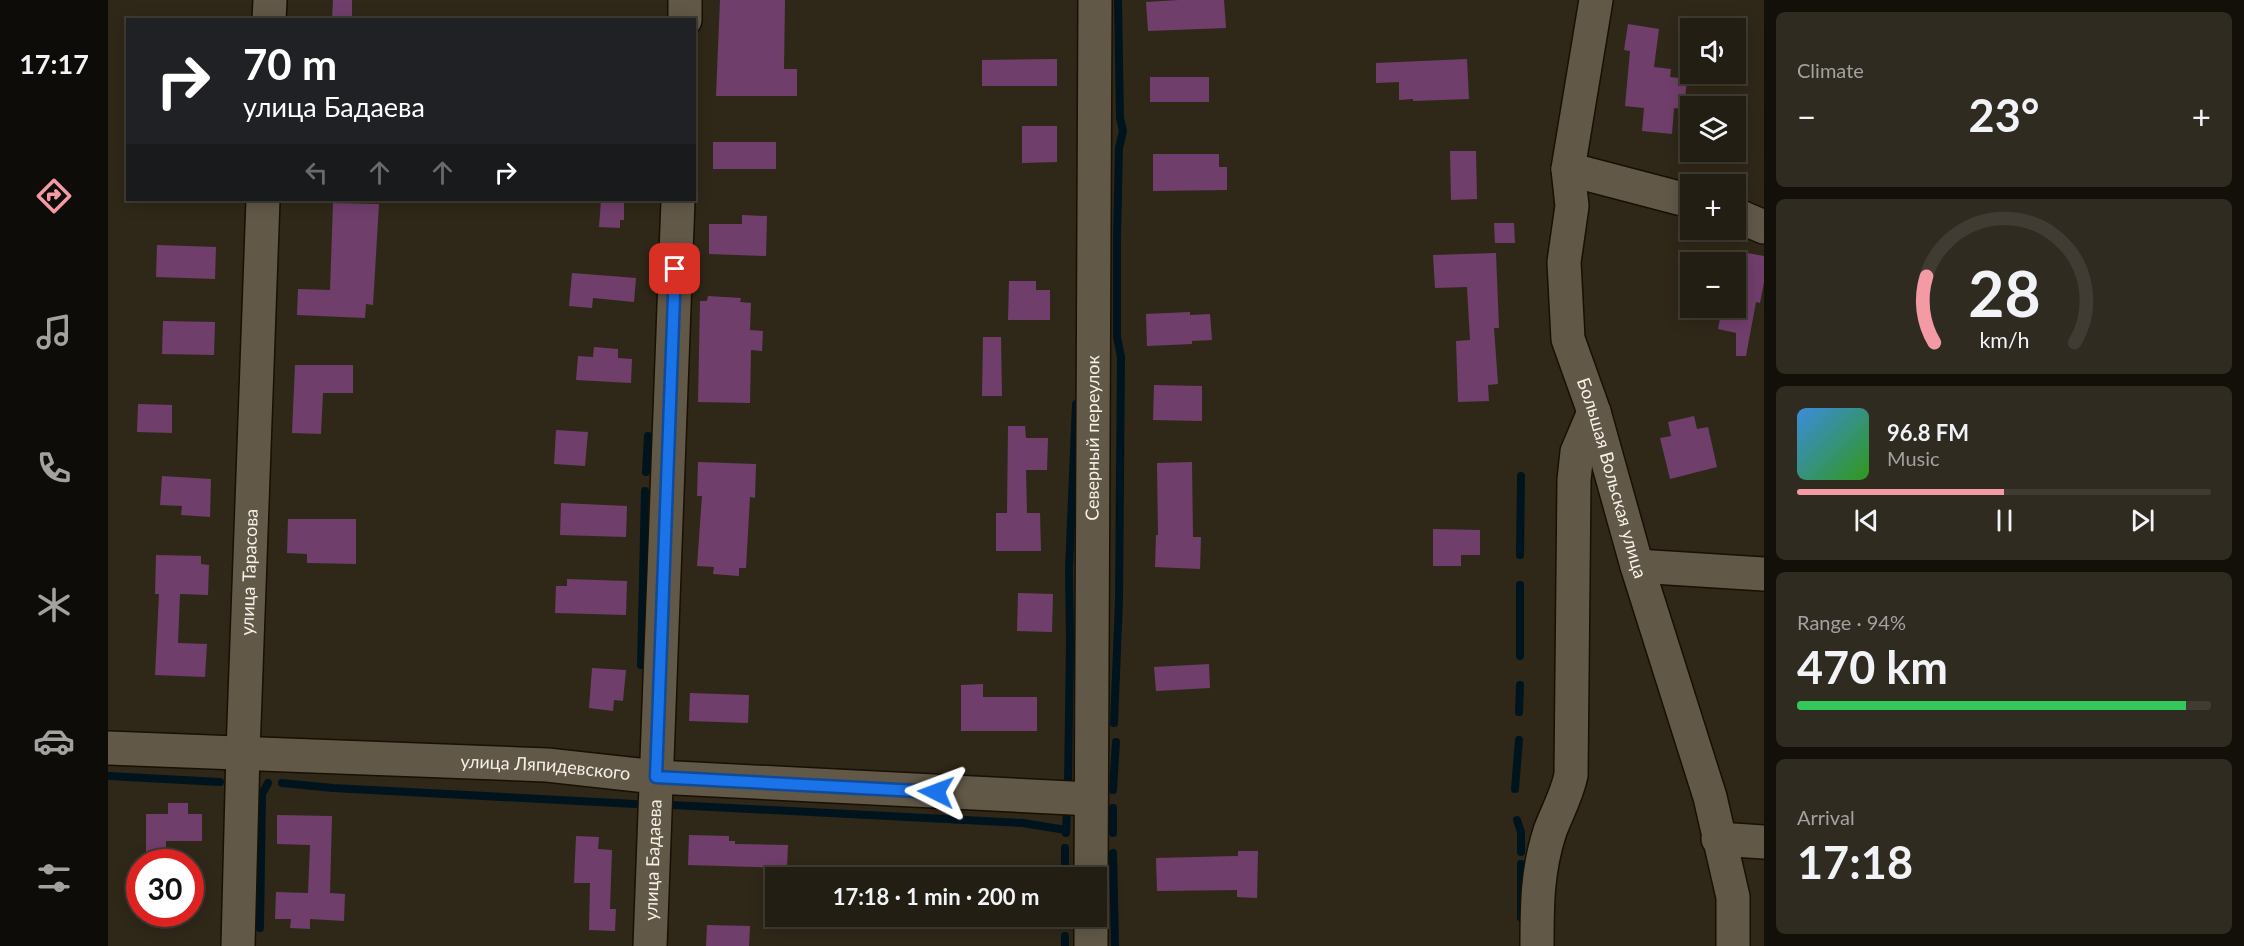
<!DOCTYPE html>
<html lang="en">
<head>
<meta charset="utf-8">
<style>
	:root { --surface:#231e13; --page:#2f2b21; --text:#f1f3f6; --muted:#a3a2a0; --line:#403c33; --accent:#f49aa5 }
	body { margin:0; font-family:Lato,sans-serif; background:var(--page); color:var(--text); height:100vh; display:flex; flex-direction:column; font-size:22px; white-space:nowrap }
	* { box-sizing:border-box; margin:0 }
	p { font-size:20px; color:var(--muted) }
	.icon { flex:none; width:33px; height:33px; fill:none; stroke:currentColor; stroke-width:2; stroke-linecap:round; stroke-linejoin:round }
	.map { position:relative; flex:1; overflow:hidden }
	.sheet { display:flex; flex-direction:column; gap:12px; padding:12px; background:#13100a; width:480px }
	.sheet>* { flex:none }
	.hud { position:absolute; left:18px; top:18px; width:570px; height:183px; border-radius:0px; box-shadow:0 3px 15px #0003,0 0 0 2px var(--line); background:#202124; color:#fff; overflow:hidden }
	.buttons { position:absolute; left:1572px; top:18px; display:grid; gap:12px }
	.buttons a { display:grid; place-items:center; width:66px; height:66px; border-radius:0px; background:var(--surface); box-shadow:0 3px 15px #0003,0 0 0 2px var(--line); font-size:30px }
	.speed { position:absolute; left:18px; top:849px; display:flex; gap:12px; font-size:30px; font-weight:700; text-align:center }
	.speed>* { display:grid; place-content:center; width:78px; height:78px; border-radius:50%; background:var(--surface); box-shadow:0 3px 15px #0003,0 0 0 2px var(--line); line-height:1 }
	.speed .limit { border:9px solid #d22; background:#fff; color:#111 }
	.pin { position:absolute; display:grid; place-items:center; width:51px; height:51px; color:#fff; margin:-26px; border-radius:12px; box-shadow:0 3px 9px #0006 }
	.me { position:absolute; width:66px; margin:-33px; rotate:273deg; stroke-linejoin:round; filter:drop-shadow(0 0 4px #0008) }
	.turn { display:flex; align-items:center; gap:21px; height:126px; padding:0 18px; font-size:27px }
	.turn .icon { width:78px; height:78px; stroke-width:2.5 }
	.turn b { display:block; font-size:42px; line-height:51px }
	.lanes { display:flex; align-items:center; height:57px; padding:0 18px; background:#0003; justify-content:center; gap:30px; direction:ltr }
	.lanes .off { opacity:.35 }
	.big { font-size:45px; font-weight:700; line-height:1.1 }
	.sheet .card { flex:1; display:flex; flex-direction:column; justify-content:center; gap:9px; min-width:0; padding:0 21px; border-radius:9px; background:var(--page) }
	.sheet .dial { align-items:center; gap:0 }
	.dial svg { height:156px; overflow:visible; fill:none; stroke:var(--line); stroke-width:7; stroke-linecap:round; text-anchor:middle }
	.dial text { fill:var(--text); stroke:none }
	.song { display:flex; align-items:center; gap:18px }
	.cover { width:72px; height:72px; border-radius:9px; background:linear-gradient(135deg,hsl(210 70% 55%),hsl(110 70% 35%)) }
	.played { height:6px; border-radius:3px; background:linear-gradient(90deg,var(--accent) 50%,var(--line) 50%) }
	.keys { display:flex; justify-content:space-around; direction:ltr }
	.heat { display:flex; justify-content:space-between; align-items:center; font-size:33px; direction:ltr }
	.charge { height:9px; border-radius:4px; background:linear-gradient(90deg,#34c759 94%,var(--line) 0) }
	.trip { position:absolute; left:657px; top:867px; width:342px; height:60px; border-radius:0px; background:var(--surface); box-shadow:0 3px 15px #0003,0 0 0 2px var(--line); font-weight:700; line-height:60px; text-align:center }
	main { display:flex; flex:1; min-height:0 }
	.tab-bar { display:flex; flex-direction:column; width:108px; justify-content:space-around; align-items:center; background:#0e0c08; color:var(--muted) }
	.tab-bar .icon { width:42px; height:42px }
	.tab-bar .current { color:var(--accent) }
	.tab-bar b { font-size:27px; color:var(--text) }
	.map>svg:first-child { display:block }
</style>
</head>
<body>
<main>
<nav class="tab-bar">
<b>17:17</b>
<svg class="icon current" aria-label="directions" viewBox="0 0 24 24"><path d="M12 3l9 9-9 9-9-9zM9 14v-3h6M13 9l2 2-2 2"/></svg>
<svg class="icon" aria-label="music" viewBox="0 0 24 24"><path d="M9 18V5l10-2v13"/><circle cx="6" cy="18" r="3"/><circle cx="16" cy="16" r="3"/></svg>
<svg class="icon" aria-label="phone" viewBox="0 0 24 24"><path d="M5 4h4l2 5-3 2q2 4 5 5l2-3 5 2v4C11 20 4 13 5 4z"/></svg>
<svg class="icon" aria-label="climate" viewBox="0 0 24 24"><path d="M12 3v18M4 7l16 10M4 17L20 7"/></svg>
<svg class="icon" aria-label="car" viewBox="0 0 24 24"><path d="M5 17H2v-5l4-1 3-4h7l3 4 3 1v5h-3M9 17h6M6 11h13"/><circle cx="7" cy="17" r="2"/><circle cx="17" cy="17" r="2"/></svg>
<svg class="icon" aria-label="filters" viewBox="0 0 24 24"><path d="M4 7h16M4 17h16"/><circle cx="9" cy="7" r="2"/><circle cx="15" cy="17" r="2"/></svg>
</nav>
<div class="map">
<svg width="1656" height="946" viewBox="0 0 1656 946">
	<rect width="100%" height="100%" fill="#2f2819"/>
	<g fill="none" stroke-linecap="round" stroke-linejoin="round">
		<path stroke="#00141e" stroke-width="8" d="M 538,472 L 540,436
			M 1412,555 L 1413,476
			M 1412,656 L 1412,585
			M 533,665 L 537,491
			M 1411,712 L 1412,685
			M 1006,723 L 1011,601 L 1013,357 L 1009,337 L 1009,239 L 1011,148 L 1015,131 L 1012,118 L 1010,0
			M 0,776 L 112,782
			M 174,783 L 225,788 L 527,804
			M 960,786 L 962,641 L 961,569 L 968,404
			M 1407,789 L 1411,740
			M 1005,790 L 1008,742
			M 564,805 L 915,823 L 958,830
			M 1005,808 L 1005,833
			M 1409,820 L 1413,832 L 1413,852
			M 958,833 L 959,811
			M 1005,853 L 1007,946
			M 1413,864 L 1413,918
			M 957,878 L 957,848
			M 152,928 L 154,794 L 160,783
			M 957,936 L 957,946"/>
	</g>
	<path fill="#703e6b" d="M 225,0 L 244,0 L 244,20 L 224,20 Z
		M 612,0 L 677,0 L 676,69 L 689,69 L 689,96 L 608,96 Z
		M 1071,0 L 1116,0 L 1118,28 L 1040,31 L 1038,2 Z
		M 1520,24 L 1551,29 L 1546,67 L 1563,69 L 1562,77 L 1579,79 L 1576,109 L 1566,108 L 1564,134 L 1534,131 L 1536,108 L 1517,106 L 1522,51 L 1516,50 Z
		M 949,59 L 949,86 L 874,86 L 874,60 Z
		M 1359,59 L 1361,99 L 1305,101 L 1305,99 L 1291,100 L 1291,82 L 1268,83 L 1268,63 Z
		M 1042,77 L 1101,77 L 1101,102 L 1042,102 Z
		M 914,126 L 949,126 L 949,162 L 914,163 Z
		M 605,142 L 668,142 L 668,169 L 605,169 Z
		M 1342,151 L 1368,151 L 1369,199 L 1343,200 Z
		M 1045,154 L 1111,154 L 1111,167 L 1119,167 L 1119,190 L 1045,191 Z
		M 493,200 L 516,200 L 516,220 L 512,220 L 512,228 L 491,227 Z
		M 225,203 L 271,204 L 265,305 L 258,304 L 257,318 L 189,315 L 190,289 L 222,290 Z
		M 634,215 L 659,216 L 658,256 L 601,254 L 601,224 L 634,224 Z
		M 1386,223 L 1406,223 L 1407,243 L 1387,243 Z
		M 49,245 L 108,247 L 107,279 L 48,277 Z
		M 1628,251 L 1656,256 L 1656,282 L 1652,303 L 1648,302 L 1638,356 L 1628,356 L 1628,333 L 1610,329 L 1614,308 L 1628,308 Z
		M 1388,253 L 1391,328 L 1386,328 L 1390,384 L 1380,385 L 1381,401 L 1350,402 L 1348,341 L 1362,340 L 1359,287 L 1327,288 L 1325,255 Z
		M 464,273 L 528,278 L 526,302 L 485,298 L 484,308 L 461,306 Z
		M 901,281 L 928,281 L 928,290 L 942,290 L 942,320 L 900,320 Z
		M 600,296 L 633,298 L 632,302 L 643,303 L 642,330 L 655,331 L 654,351 L 643,350 L 642,403 L 590,402 L 592,301 L 599,301 Z
		M 1082,312 L 1082,315 L 1102,314 L 1104,340 L 1084,341 L 1084,344 L 1039,346 L 1038,314 Z
		M 55,321 L 107,322 L 106,355 L 54,354 Z
		M 875,337 L 893,337 L 894,396 L 874,396 Z
		M 486,347 L 510,349 L 510,358 L 524,359 L 523,383 L 468,380 L 470,356 L 485,357 Z
		M 187,365 L 245,365 L 245,393 L 215,393 L 213,434 L 184,433 Z
		M 1046,385 L 1094,386 L 1094,421 L 1045,420 Z
		M 30,404 L 64,405 L 64,433 L 29,432 Z
		M 1586,416 L 1589,429 L 1600,427 L 1609,467 L 1562,479 L 1552,438 L 1563,436 L 1560,422 Z
		M 900,426 L 917,426 L 918,438 L 940,438 L 939,470 L 918,470 L 919,513 L 932,513 L 933,551 L 888,551 L 888,513 L 899,513 Z
		M 448,430 L 480,432 L 477,466 L 446,464 Z
		M 590,462 L 648,464 L 647,498 L 642,497 L 638,568 L 631,568 L 631,576 L 605,574 L 606,567 L 589,566 L 594,496 L 589,496 Z
		M 1084,462 L 1085,537 L 1093,537 L 1092,569 L 1047,567 L 1048,535 L 1050,535 L 1049,463 Z
		M 54,476 L 103,479 L 102,517 L 73,515 L 74,506 L 52,505 Z
		M 453,503 L 519,506 L 518,537 L 452,535 Z
		M 180,519 L 248,519 L 248,564 L 199,563 L 199,554 L 179,553 Z
		M 1325,529 L 1372,530 L 1372,555 L 1353,555 L 1353,566 L 1325,566 Z
		M 48,555 L 93,556 L 93,564 L 101,565 L 100,595 L 72,594 L 70,643 L 99,644 L 97,677 L 47,675 L 51,594 L 47,594 Z
		M 459,579 L 519,581 L 518,615 L 447,613 L 448,586 L 459,586 Z
		M 910,593 L 945,594 L 944,632 L 909,631 Z
		M 1101,664 L 1102,688 L 1048,691 L 1046,667 Z
		M 484,668 L 518,670 L 515,701 L 506,700 L 505,711 L 481,708 Z
		M 875,684 L 875,697 L 929,697 L 929,731 L 853,731 L 853,685 Z
		M 582,693 L 641,695 L 640,723 L 581,721 Z
		M 60,803 L 80,803 L 80,814 L 94,814 L 94,841 L 58,841 L 58,854 L 38,854 L 38,814 L 60,814 Z
		M 169,815 L 224,816 L 222,893 L 237,894 L 236,921 L 202,919 L 202,929 L 182,928 L 183,919 L 167,919 L 168,892 L 200,893 L 202,845 L 169,844 Z
		M 581,835 L 621,836 L 621,841 L 627,841 L 627,844 L 680,845 L 679,868 L 580,865 Z
		M 468,836 L 491,837 L 490,849 L 504,850 L 502,909 L 508,909 L 507,931 L 481,930 L 482,883 L 466,883 Z
		M 1130,851 L 1150,851 L 1149,898 L 1129,897 L 1129,890 L 1049,891 L 1048,858 L 1130,856 Z
		M 599,925 L 642,926 L 641,946 L 598,946 Z"/>
	<g fill="none" stroke-linecap="round" stroke-linejoin="round">
		<defs>
			<g id="minor">
				<path id="s1" d="M 1488,0 L 1460,169 L 1464,206 L 1456,262 L 1460,339 L 1486,412 L 1529,566 L 1602,797 L 1625,897 L 1625,946"/>
				<path d="M 161,20 L 162,0"/>
				<path d="M 577,20 L 577,0"/>
				<path d="M 1460,169 L 1582,201"/>
				<path d="M 1628,215 L 1656,227"/>
				<path d="M 1529,566 L 1656,574"/>
				<path id="s2" d="M 0,748 L 439,765 L 548,777 L 983,799"/>
				<path d="M 1610,839 L 1656,842"/>
				<path id="s3" d="M 983,878 L 987,0"/>
				<path id="s4" d="M 130,946 L 135,752 L 155,200"/>
				<path id="s5" d="M 542,946 L 570,200"/>
				<path d="M 983,946 L 983,916"/>
				<path d="M 1429,946 C 1429,905 1429,871 1442,831 C 1449,812 1459,795 1463,775 L 1466,480 L 1469,452 L 1486,412"/>
			</g>
		</defs>
		<use href="#minor" stroke="#171003" stroke-width="36"/>
		<use href="#minor" stroke="#615848" stroke-width="33"/>
	</g>
	<g fill="none" stroke-linecap="round" stroke-linejoin="round">
		<defs>
			<path id="route" d="M 567,269 L 548,777 L 828,792"/>
		</defs>
		<use href="#route" stroke="#114b97" stroke-width="15"/>
		<use href="#route" stroke="#1a73e8" stroke-width="10"/>
	</g>
	<g text-anchor="middle" stroke-width="6" stroke-linejoin="round" paint-order="stroke">
		<g font-size="18" fill="#f5f0e6" stroke="#2f2819">
			<text dy="6" stroke="none"><textPath href="#s3" startOffset="440">Северный переулок</textPath></text>
			<text dy="6" stroke="none"><textPath href="#s1" startOffset="488">Большая Вольская улица</textPath></text>
			<text dy="6" stroke="none"><textPath href="#s4" startOffset="374">улица Тарасова</textPath></text>
			<text dy="6" stroke="none"><textPath href="#s2" startOffset="438">улица Ляпидевского</textPath></text>
			<text dy="6" stroke="none"><textPath href="#s5" startOffset="86">улица Бадаева</textPath></text>
		</g>
	</g>
</svg>
<div class="buttons">
<a><svg class="icon" aria-label="sound" viewBox="0 0 24 24"><path d="M4 9h4l5-4v14l-5-4H4zM17 9q2 3 0 6"/></svg></a>
<a><svg class="icon" aria-label="layers" viewBox="0 0 24 24"><path d="M12 4l9 5-9 5-9-5zM3 14l9 5 9-5"/></svg></a>
<a>+</a>
<a>−</a>
</div>
<div class="speed"><div class="limit">30</div></div>
<div class="pin" style="left:567px;top:269px;background:#d93025"><svg class="icon" aria-label="arrive" viewBox="0 0 24 24"><path d="M6 21V4h12l-3 4 3 4H6"/></svg></div>
<svg class="me" style="left:828px;top:792px" viewBox="-20 -20 40 40"><path d="M0-17L14 15 0 8-14 15z" fill="#1a73e8" stroke="#fff" stroke-width="4"/></svg>
<div class="trip">17:18 · 1 min · 200 m</div>
<div class="hud">
<div class="turn"><svg class="icon" aria-label="right" viewBox="0 0 24 24"><path d="M7 20v-9h11M14 6l5 5-5 5"/></svg><div><b>70 m</b>улица Бадаева</div></div>
<div class="lanes"><svg class="icon off" aria-label="left" viewBox="0 0 24 24"><path d="M17 20v-9H6M10 6l-5 5 5 5"/></svg><svg class="icon off" aria-label="ahead" viewBox="0 0 24 24"><path d="M12 20V5M6 11l6-6 6 6"/></svg><svg class="icon off" aria-label="ahead" viewBox="0 0 24 24"><path d="M12 20V5M6 11l6-6 6 6"/></svg><svg class="icon" aria-label="right" viewBox="0 0 24 24"><path d="M7 20v-9h11M14 6l5 5-5 5"/></svg></div>
</div>
</div>
<section class="sheet">
<div class="card"><p>Climate</p>
<div class="heat"><a>−</a><b class="big">23°</b><a>+</a></div>
</div>
<div class="card dial"><svg viewBox="0 0 100 80">
<path d="M14 69A42 42 0 1 1 86 69"/>
<path d="M14 69A42 42 0 0 1 10 35" stroke="#f49aa5"/>
<text x="50" y="56" font-size="32" font-weight="700">28</text>
<text x="50" y="72" font-size="11">km/h</text>
</svg></div>
<div class="card">
<div class="song"><i class="cover"></i><div><b>96.8 FM</b><p>Music</p></div></div>
<div class="played"></div>
<div class="keys"><svg class="icon" aria-label="previous" viewBox="0 0 24 24"><path d="M18 5L8 12l10 7zM5 5v14"/></svg><svg class="icon" aria-label="pause" viewBox="0 0 24 24"><path d="M8 5v14M16 5v14"/></svg><svg class="icon" aria-label="next" viewBox="0 0 24 24"><path d="M6 5l10 7-10 7zM19 5v14"/></svg></div>
</div>
<div class="card"><p>Range · 94%</p><b class="big">470 km</b><div class="charge"></div></div>
<div class="card"><p>Arrival</p><b class="big">17:18</b></div>
</section>
</main>
</body>
</html>
